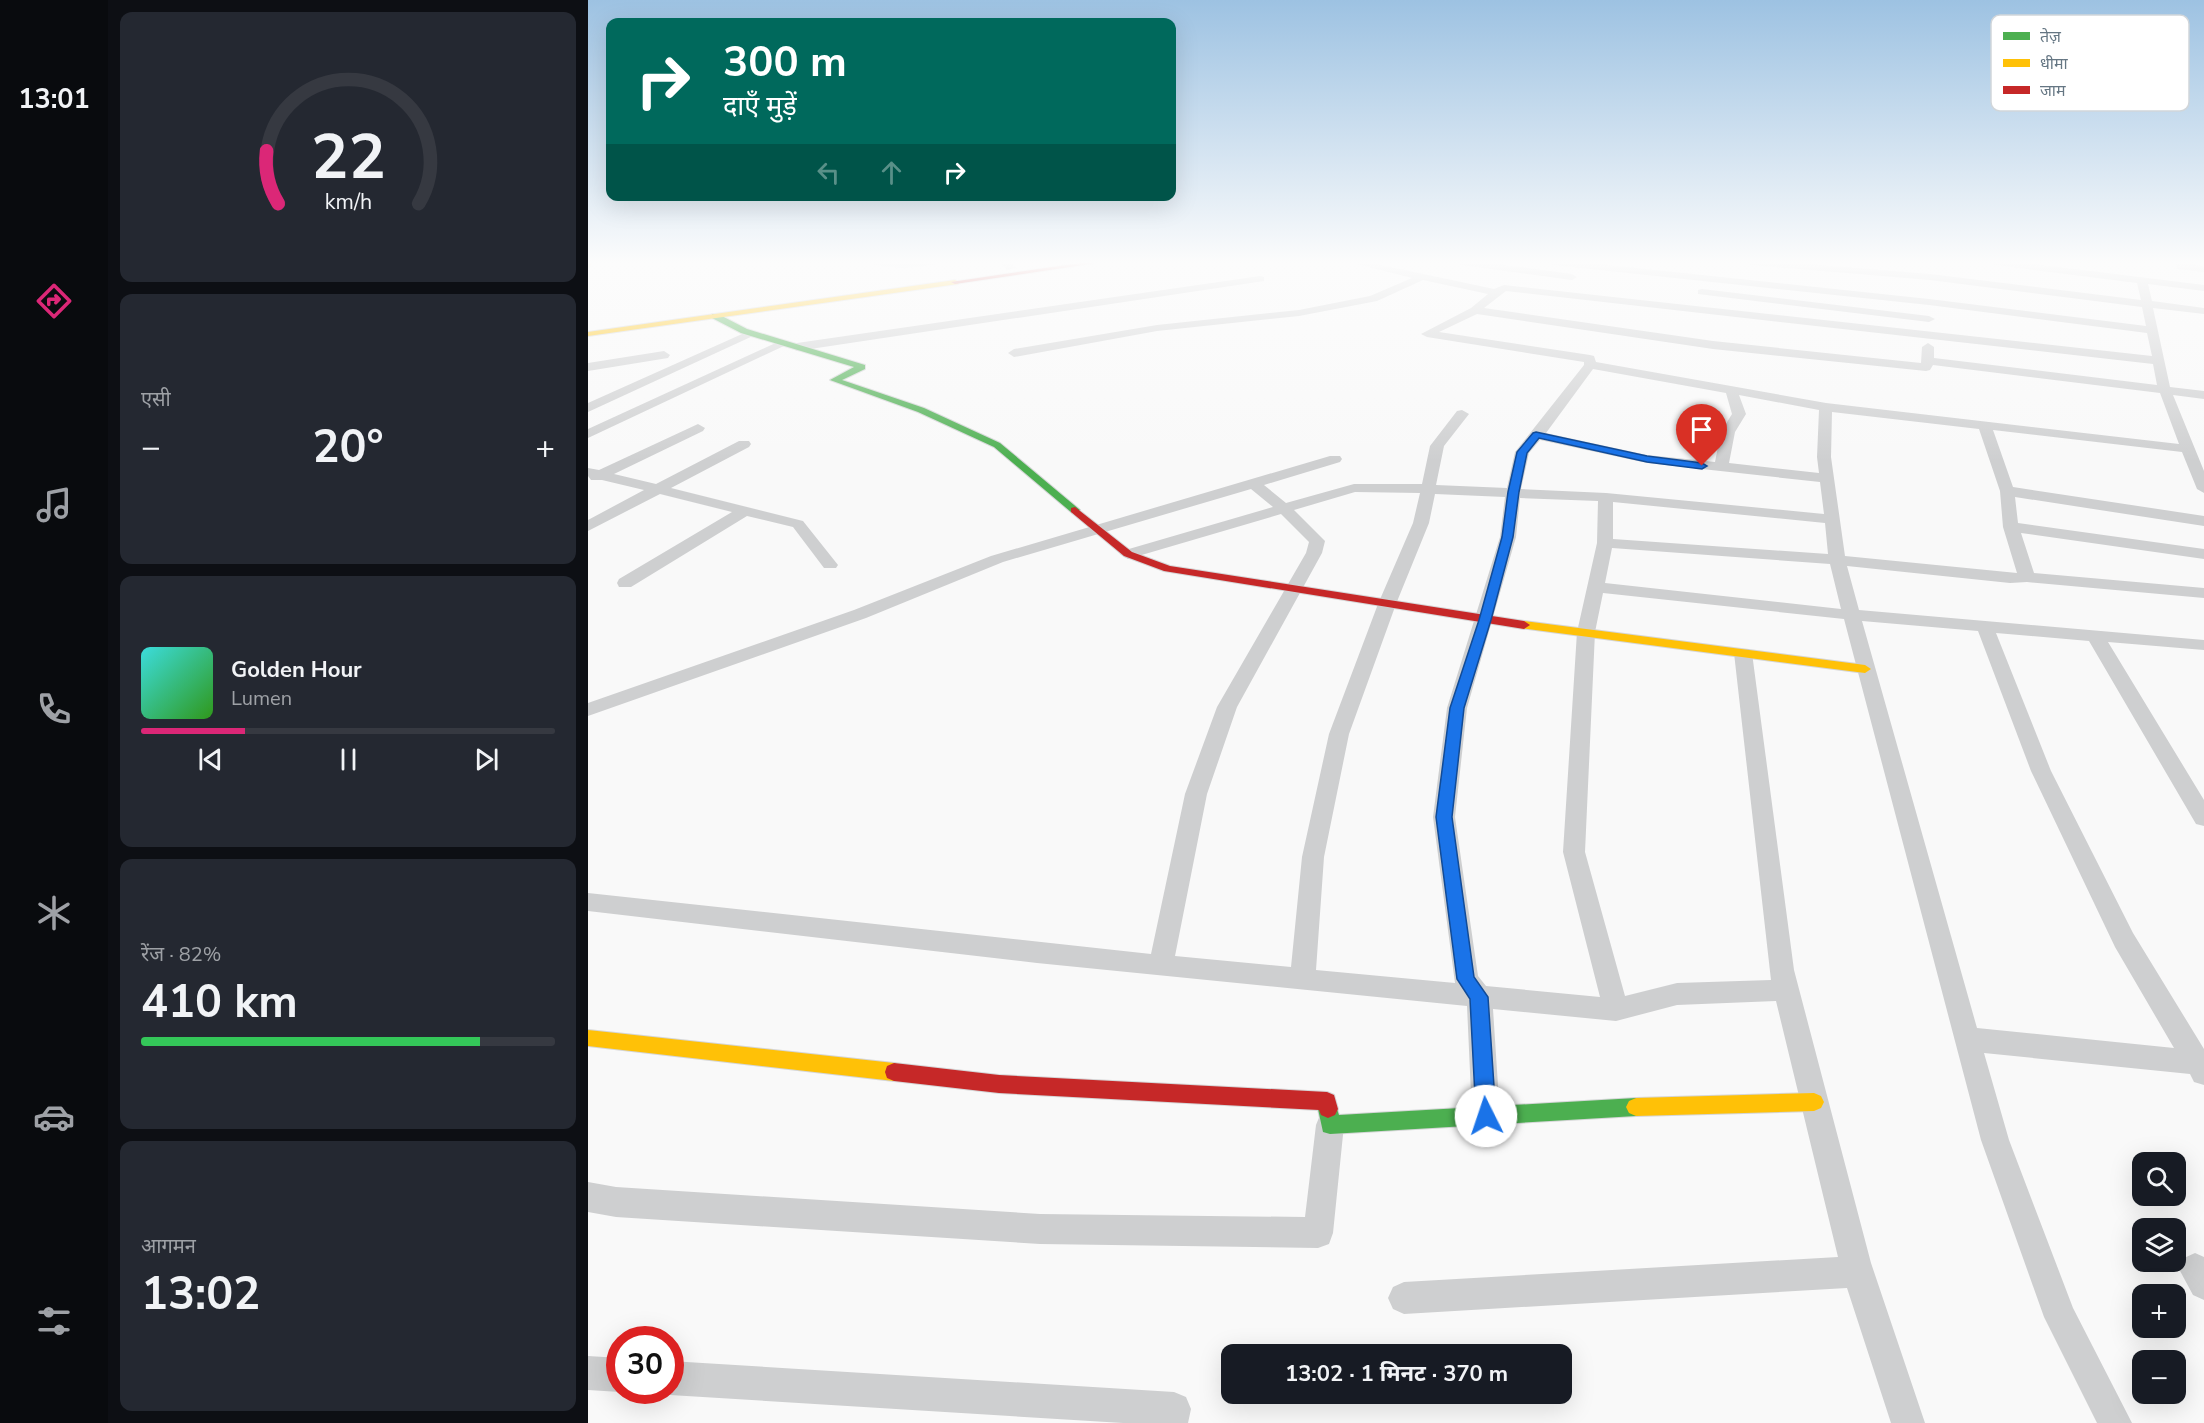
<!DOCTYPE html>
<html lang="hi">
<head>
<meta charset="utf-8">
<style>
	:root { --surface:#171b24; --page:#242831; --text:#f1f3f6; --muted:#9ea1a6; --line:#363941; --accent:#db2777 }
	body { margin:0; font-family:"Nunito Sans","Noto Sans Devanagari",sans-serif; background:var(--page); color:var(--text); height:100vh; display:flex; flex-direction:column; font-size:22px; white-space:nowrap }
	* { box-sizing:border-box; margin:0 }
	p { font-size:20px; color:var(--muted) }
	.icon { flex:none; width:33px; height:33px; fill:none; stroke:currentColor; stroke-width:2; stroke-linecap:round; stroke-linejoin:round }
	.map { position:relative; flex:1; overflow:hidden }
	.drawer { display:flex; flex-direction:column; gap:12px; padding:12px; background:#0d0f14; width:480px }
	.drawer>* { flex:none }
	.hud { position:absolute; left:18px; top:18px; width:570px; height:183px; border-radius:12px; box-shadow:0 6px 24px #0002; background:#00695c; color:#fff; overflow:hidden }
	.fabs { position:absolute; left:1544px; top:1152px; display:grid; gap:12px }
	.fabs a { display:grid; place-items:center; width:54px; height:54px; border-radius:12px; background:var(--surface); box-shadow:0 6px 24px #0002; font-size:30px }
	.speed { position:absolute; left:18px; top:1326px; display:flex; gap:12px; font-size:30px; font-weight:700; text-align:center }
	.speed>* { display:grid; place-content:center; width:78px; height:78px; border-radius:50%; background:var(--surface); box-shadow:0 6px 24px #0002; line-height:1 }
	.speed .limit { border:9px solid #d22; background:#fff; color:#111 }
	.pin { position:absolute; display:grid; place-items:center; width:51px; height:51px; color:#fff; margin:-62px -26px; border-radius:50% 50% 50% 0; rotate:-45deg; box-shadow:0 0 6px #0007 }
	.pin .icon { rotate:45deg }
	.me { position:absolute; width:66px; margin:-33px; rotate:356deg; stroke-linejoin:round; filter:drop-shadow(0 0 4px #0008) }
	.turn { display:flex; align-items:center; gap:21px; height:126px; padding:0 18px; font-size:27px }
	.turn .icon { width:78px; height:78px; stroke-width:2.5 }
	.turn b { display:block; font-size:42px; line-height:51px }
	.lanes { display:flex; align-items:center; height:57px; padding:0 18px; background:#0003; justify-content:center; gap:30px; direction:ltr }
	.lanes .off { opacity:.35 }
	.big { font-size:45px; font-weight:700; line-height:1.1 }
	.drawer .widget { flex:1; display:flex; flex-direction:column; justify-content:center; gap:9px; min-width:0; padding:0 21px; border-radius:12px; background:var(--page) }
	.drawer .dial { align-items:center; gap:0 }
	.dial svg { height:156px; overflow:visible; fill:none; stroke:var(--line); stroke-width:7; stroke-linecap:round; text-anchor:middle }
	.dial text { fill:var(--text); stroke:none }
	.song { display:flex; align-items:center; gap:18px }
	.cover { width:72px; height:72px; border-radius:9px; background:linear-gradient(135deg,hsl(180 70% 55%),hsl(110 70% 35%)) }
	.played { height:6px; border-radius:3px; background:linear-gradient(90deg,var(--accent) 25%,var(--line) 25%) }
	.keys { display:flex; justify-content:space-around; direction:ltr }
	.heat { display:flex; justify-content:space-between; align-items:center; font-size:33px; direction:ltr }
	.charge { height:9px; border-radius:4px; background:linear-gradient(90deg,#34c759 82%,var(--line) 0) }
	.trip { position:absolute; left:633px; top:1344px; width:351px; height:60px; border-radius:12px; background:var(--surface); box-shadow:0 6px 24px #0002; font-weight:700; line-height:60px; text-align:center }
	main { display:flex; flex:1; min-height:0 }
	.dock { display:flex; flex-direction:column; width:108px; justify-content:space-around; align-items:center; background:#090b0e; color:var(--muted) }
	.dock .icon { width:42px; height:42px }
	.dock .active { color:var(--accent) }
	.dock b { font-size:27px; color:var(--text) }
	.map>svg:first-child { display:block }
</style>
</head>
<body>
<main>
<nav class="dock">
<b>13:01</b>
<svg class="icon active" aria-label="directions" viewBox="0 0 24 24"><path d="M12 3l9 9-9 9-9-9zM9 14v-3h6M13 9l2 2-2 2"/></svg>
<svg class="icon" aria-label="music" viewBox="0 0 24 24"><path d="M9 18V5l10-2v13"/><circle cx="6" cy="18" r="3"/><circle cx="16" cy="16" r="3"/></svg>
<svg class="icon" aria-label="phone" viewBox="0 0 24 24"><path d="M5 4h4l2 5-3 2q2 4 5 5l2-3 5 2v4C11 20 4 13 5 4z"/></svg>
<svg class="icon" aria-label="climate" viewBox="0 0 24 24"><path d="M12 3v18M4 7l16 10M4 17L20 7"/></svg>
<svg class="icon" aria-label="car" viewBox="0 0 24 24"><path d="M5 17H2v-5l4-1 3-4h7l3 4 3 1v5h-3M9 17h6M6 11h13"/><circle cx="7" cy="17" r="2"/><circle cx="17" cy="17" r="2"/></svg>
<svg class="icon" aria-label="filters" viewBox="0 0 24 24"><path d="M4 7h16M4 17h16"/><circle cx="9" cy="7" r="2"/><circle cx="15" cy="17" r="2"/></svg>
</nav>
<section class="drawer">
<div class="widget dial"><svg viewBox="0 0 100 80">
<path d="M14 69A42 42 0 1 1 86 69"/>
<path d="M14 69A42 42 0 0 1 8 42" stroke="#db2777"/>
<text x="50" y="56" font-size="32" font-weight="700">22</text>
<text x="50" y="72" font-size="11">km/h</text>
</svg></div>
<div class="widget"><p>एसी</p>
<div class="heat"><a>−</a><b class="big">20°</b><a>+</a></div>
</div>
<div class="widget">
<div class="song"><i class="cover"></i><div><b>Golden Hour</b><p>Lumen</p></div></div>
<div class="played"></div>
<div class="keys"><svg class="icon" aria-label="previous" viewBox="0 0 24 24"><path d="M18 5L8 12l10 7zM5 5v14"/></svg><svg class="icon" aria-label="pause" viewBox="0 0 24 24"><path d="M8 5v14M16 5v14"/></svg><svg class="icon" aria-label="next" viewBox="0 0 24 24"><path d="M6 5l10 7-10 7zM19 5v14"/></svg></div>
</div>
<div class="widget"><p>रेंज · 82%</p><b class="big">410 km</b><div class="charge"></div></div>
<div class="widget"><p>आगमन</p><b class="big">13:02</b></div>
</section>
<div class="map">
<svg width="1616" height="1423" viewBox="0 0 1616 1423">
	<rect width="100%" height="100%" fill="#f9f9f9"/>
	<path fill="#ced6d9" d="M 277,262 L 360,262 C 331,268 305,271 277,262 Z"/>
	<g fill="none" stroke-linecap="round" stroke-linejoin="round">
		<defs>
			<path id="fast" d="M 124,314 L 130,314 L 159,329 L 277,365 L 277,369 L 254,380 L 336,408 L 412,443 L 492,510 L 487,513 L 483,512 L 406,447 L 330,412 L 242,380 L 266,367 L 153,333 L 124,318 Z
				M 1048,1098 L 1055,1101 L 1058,1107 L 1055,1113 L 1048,1116 L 742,1134 L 735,1132 L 730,1109 L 733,1103 L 740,1100 L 747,1103 L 751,1115 Z"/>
			<path id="slow" d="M 0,262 L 5,262 L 0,268 Z
				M 367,280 L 371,282 L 370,284 L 0,336 L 0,332 Z
				M 936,621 L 1277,665 L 1283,669 L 1277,673 L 932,628 L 930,625 L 932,622 Z
				M 0,1030 L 306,1063 L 313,1066 L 315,1072 L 313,1078 L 306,1081 L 0,1046 Z
				M 1226,1093 L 1233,1096 L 1236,1102 L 1233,1108 L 1226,1111 L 1048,1116 L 1041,1113 L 1038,1107 L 1041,1101 L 1048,1098 Z"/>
			<path id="jam" d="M 498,262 L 515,262 L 367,284 L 363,282 Z
				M 487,507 L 544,552 L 582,566 L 936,621 L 942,625 L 936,629 L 576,571 L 536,556 L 483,512 L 483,508 Z
				M 306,1063 L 411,1075 L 739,1092 L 746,1095 L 750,1109 L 747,1115 L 740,1118 L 733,1115 L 731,1110 L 411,1093 L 306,1081 L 299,1078 L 297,1072 L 299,1066 Z"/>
		</defs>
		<use href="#fast" stroke="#d5d6d7" stroke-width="2"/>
		<use href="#slow" stroke="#d5d6d7" stroke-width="2"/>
		<use href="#jam" stroke="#d5d6d7" stroke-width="2"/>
		<path fill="#cecfd0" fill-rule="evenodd" d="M 412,262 L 422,262 L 428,268 L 419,270 Z
			M 761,262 L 779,262 L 906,289 L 916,285 L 1564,356 L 1559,333 L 1341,305 L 965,265 L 960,262 L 992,262 L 1341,299 L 1558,326 L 1554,307 L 1342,280 L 1163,265 L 1158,262 L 1197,262 L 1342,274 L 1553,300 L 1549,283 L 1407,265 L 1402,262 L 1430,262 L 1616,285 L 1616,291 L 1560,284 L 1564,301 L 1616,308 L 1616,314 L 1565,308 L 1582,387 L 1616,391 L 1616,399 L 1585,395 L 1616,471 L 1616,493 L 1609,489 L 1594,452 L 1405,430 L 1425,487 L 1616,516 L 1616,526 L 1427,497 L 1430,523 L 1616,549 L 1616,559 L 1433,533 L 1446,573 L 1616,588 L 1616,598 L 1439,582 L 1422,583 L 1259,566 L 1271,610 L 1616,640 L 1616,650 L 1520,642 L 1616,800 L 1616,826 L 1608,824 L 1501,641 L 1408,633 L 1463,771 L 1545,933 L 1616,1049 L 1616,1085 L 1606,1082 L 1602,1074 L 1396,1053 L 1421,1140 L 1485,1308 L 1544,1423 L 1509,1423 L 1456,1317 L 1393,1140 L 1256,619 L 1015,593 L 1007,632 L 997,852 L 1037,996 L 1089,983 L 1183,980 L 1146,653 L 1149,649 L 1161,649 L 1164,653 L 1206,970 L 1283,1263 L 1337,1423 L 1303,1423 L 1259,1288 L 816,1314 L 805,1309 L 800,1298 L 805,1287 L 816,1282 L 1250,1257 L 1188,1001 L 1089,1005 L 1028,1021 L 905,1009 L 912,1116 L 908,1125 L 898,1129 L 888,1125 L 884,1116 L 879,1006 L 449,963 L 0,911 L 0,893 L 563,954 L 597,794 L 629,707 L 718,553 L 721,542 L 693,514 L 540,559 L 532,554 L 534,551 L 685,507 L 663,489 L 415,562 L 278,618 L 0,716 L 0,703 L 266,610 L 403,556 L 742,456 L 752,456 L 754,459 L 752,462 L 676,485 L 698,503 L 766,484 L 834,484 L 842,446 L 869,411 L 874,410 L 881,414 L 856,446 L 848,485 L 919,488 L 927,452 L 996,365 L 996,362 L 839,337 L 833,334 L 883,308 L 900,294 L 835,280 L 789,301 L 711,316 L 569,331 L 426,357 L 420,353 L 426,349 L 569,325 L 711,310 L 782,296 L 824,278 ZM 918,291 L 1565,364 L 1569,385 L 1346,358 L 1346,347 L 1340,343 L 1334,347 L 1333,363 L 1125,341 L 896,308 ZM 889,314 L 1125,349 L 1338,371 L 1342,370 L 1345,365 L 1572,393 L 1591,444 L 1238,403 L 1008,362 L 1006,356 L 1002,355 L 851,332 ZM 1005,369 L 1138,393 L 1144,414 L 1133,432 L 1127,462 L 1059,455 L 958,433 ZM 1151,395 L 1231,410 L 1229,457 L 1231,473 L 1141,463 L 1147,432 L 1158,414 ZM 1244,412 L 1391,429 L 1412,491 L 1415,527 L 1429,573 L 1257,556 L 1243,457 ZM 952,440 L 1059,463 L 1232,482 L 1236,514 L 1018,493 L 933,489 L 941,453 ZM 767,492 L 832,493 L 825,523 L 790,604 L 741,734 L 714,857 L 703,967 L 587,956 L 619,794 L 649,707 L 734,553 L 737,541 L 706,510 ZM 847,494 L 917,497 L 912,537 L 859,708 L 845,817 L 867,983 L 728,970 L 736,857 L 761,734 L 808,604 L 841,523 ZM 932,498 L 1010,501 L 1009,543 L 989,632 L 975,852 L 1012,997 L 898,986 L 890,976 L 867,817 L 879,708 L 928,537 ZM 1025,502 L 1237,523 L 1240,554 L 1025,539 ZM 1024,548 L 1242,564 L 1253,609 L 1017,583 ZM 1274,621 L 1390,631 L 1443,771 L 1527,947 L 1586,1048 L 1389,1028 Z
			M 868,262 L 894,262 L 984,274 L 989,277 L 984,280 L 873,265 Z
			M 1588,262 L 1616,266 L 1616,272 L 1589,269 Z
			M 672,276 L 676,277 L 676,281 L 209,351 L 203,347 L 209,343 Z
			M 1114,289 L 1341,316 L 1347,319 L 1341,322 L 1110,294 L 1110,290 Z
			M 163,330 L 169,333 L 167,335 L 0,412 L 0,403 Z
			M 194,340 L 200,343 L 198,345 L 0,438 L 0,429 Z
			M 76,351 L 82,355 L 80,358 L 0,371 L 0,363 Z
			M 110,424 L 117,428 L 115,431 L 26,474 L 68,484 L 151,441 L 161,441 L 163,444 L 161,447 L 83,488 L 215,521 L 250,565 L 248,568 L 236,568 L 205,527 L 159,516 L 43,587 L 31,587 L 29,583 L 31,579 L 144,512 L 72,494 L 0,531 L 0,520 L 56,490 L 14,480 L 3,480 L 0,476 L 0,468 L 11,470 Z
			M 742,1112 L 752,1115 L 756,1125 L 745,1233 L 741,1244 L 730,1248 L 452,1244 L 28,1217 L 0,1212 L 0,1182 L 28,1187 L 452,1214 L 717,1217 L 728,1125 L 732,1115 Z
			M 1607,1253 L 1616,1257 L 1616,1300 L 1605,1295 L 1591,1269 L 1596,1258 Z
			M 0,1356 L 32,1358 L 32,1390 L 35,1390 L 32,1392 L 0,1390 Z
			M 82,1361 L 586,1392 L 598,1397 L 603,1409 L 600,1423 L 535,1423 L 82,1395 L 71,1390 L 82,1390 Z"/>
		<use href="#fast" fill="#4caf50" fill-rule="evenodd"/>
		<use href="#slow" fill="#ffc107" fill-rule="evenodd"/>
		<use href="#jam" fill="#c62828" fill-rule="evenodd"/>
	</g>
	<linearGradient id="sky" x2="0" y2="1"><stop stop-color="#9dc2e2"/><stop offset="0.57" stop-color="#fcfcfc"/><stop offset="1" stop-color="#fcfcfc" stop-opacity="0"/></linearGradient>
	<rect width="1616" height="461" fill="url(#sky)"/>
	<path fill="#1a73e8" stroke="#114b97" stroke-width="1.5" d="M 948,432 L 1059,456 L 1114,463 L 1119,466 L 1114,469 L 1059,462 L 951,438 L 939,453 L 931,492 L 925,537 L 903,620 L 876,708 L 864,817 L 886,977 L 900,997 L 908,1116 L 905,1122 L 898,1125 L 891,1122 L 888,1116 L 882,999 L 869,979 L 848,817 L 862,708 L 891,620 L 914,537 L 920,492 L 929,452 L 945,433 Z"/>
	<rect x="1403" y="15" width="198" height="96" rx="9" fill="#fff" stroke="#d1d6da" stroke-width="1.5"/>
	<rect x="1415" y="32" width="27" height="8" fill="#4caf50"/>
	<rect x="1415" y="59" width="27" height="8" fill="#ffc107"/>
	<rect x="1415" y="86" width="27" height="8" fill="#c62828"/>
	<g font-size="16" fill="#657683">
		<text x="1452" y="42">तेज़</text>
		<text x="1452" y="69">धीमा</text>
		<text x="1452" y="96">जाम</text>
	</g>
</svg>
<div class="fabs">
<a><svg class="icon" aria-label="search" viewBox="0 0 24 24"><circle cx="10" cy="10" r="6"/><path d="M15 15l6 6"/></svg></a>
<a><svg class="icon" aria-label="layers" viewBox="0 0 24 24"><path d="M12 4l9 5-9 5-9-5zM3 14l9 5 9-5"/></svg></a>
<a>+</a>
<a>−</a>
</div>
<div class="speed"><div class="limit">30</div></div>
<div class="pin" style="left:1114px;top:466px;background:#d93025"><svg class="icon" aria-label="arrive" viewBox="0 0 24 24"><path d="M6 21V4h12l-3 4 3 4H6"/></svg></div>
<svg class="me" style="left:898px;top:1116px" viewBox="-20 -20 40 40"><circle r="19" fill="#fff"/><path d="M0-13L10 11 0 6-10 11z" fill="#1a73e8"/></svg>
<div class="trip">13:02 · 1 मिनट · 370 m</div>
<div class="hud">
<div class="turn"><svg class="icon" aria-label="right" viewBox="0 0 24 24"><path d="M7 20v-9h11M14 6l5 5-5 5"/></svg><div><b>300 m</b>दाएँ मुड़ें</div></div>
<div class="lanes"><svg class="icon off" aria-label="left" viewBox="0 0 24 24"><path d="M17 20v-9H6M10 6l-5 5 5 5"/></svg><svg class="icon off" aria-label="ahead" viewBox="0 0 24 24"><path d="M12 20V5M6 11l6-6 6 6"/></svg><svg class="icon" aria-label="right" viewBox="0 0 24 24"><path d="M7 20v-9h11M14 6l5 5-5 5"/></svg></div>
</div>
</div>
</main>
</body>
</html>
